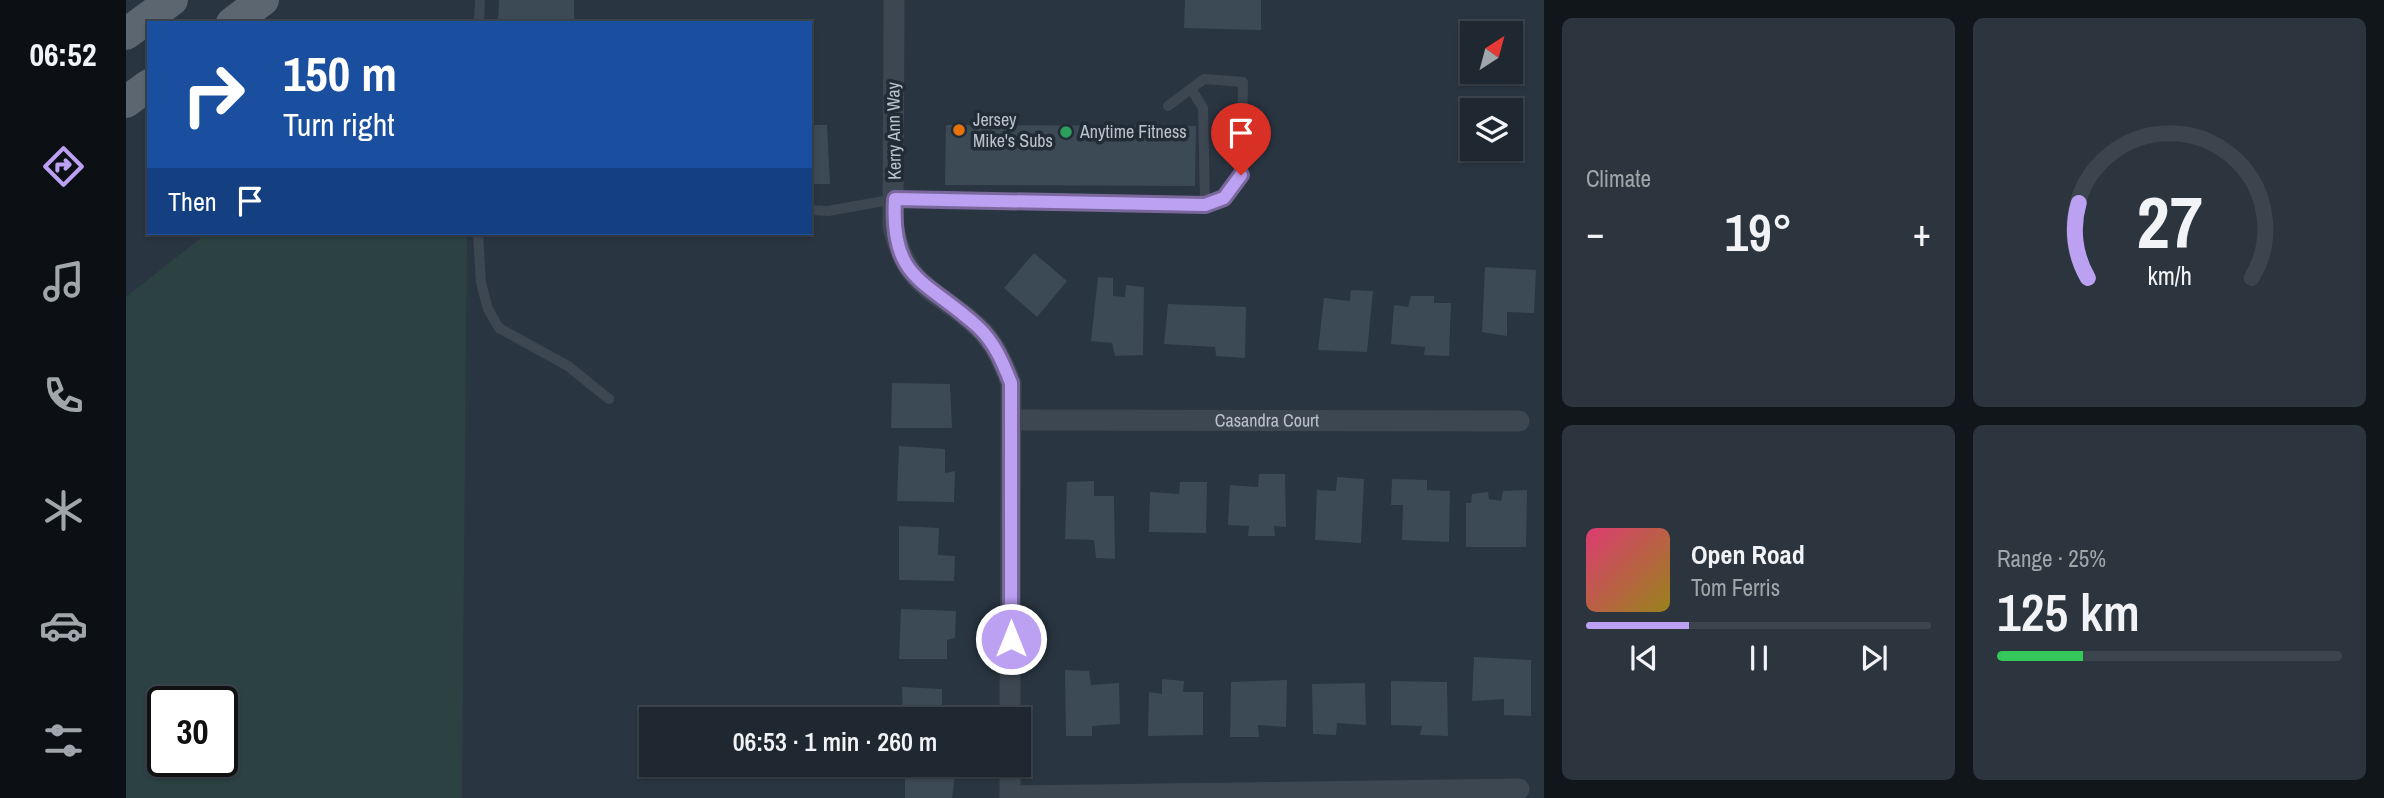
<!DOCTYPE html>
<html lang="en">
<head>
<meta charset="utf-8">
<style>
	:root { --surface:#1f2831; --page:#2c343d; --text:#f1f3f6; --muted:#a1a6ab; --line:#3c444d; --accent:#bca0f2 }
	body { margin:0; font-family:"Archivo Narrow",sans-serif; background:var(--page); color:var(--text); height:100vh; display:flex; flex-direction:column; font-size:26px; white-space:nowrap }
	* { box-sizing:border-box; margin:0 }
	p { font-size:23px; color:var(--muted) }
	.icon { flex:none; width:38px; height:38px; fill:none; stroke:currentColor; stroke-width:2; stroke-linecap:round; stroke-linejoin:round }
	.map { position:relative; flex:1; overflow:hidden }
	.panel { display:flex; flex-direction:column; gap:18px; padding:18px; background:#11161b; width:840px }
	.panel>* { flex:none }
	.banner { position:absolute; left:21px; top:21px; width:665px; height:214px; border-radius:0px; box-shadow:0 2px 5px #0004,0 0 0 2px var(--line); background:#1a4fa0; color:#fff; overflow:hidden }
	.needle { width:46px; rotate:36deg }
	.tools { position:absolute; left:1334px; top:21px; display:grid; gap:14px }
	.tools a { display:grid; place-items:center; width:63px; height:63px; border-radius:0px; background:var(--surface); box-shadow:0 2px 5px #0004,0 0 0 2px var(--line); font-size:35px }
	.speed { position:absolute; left:21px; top:686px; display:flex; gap:14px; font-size:35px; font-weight:700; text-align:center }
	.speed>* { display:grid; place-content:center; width:91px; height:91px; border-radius:50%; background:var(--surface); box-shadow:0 2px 5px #0004,0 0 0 2px var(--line); line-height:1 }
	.speed .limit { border:4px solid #111; border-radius:10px; background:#fff; color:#111 }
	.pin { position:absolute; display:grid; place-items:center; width:60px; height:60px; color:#fff; margin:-72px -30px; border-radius:50% 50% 50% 0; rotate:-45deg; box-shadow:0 0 7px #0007 }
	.pin .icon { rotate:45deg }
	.me { position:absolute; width:77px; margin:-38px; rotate:0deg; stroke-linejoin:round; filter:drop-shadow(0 0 5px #0008) }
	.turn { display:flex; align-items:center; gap:24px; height:147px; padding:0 21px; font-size:32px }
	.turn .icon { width:91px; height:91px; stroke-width:2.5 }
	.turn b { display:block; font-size:49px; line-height:60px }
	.then { display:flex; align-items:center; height:66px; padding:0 21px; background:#0003; gap:14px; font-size:26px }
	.big { font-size:52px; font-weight:600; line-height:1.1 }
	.panel .tile { flex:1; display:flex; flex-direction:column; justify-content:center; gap:10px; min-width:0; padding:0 24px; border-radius:10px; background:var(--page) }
	.panel .dial { align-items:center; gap:0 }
	.dial svg { height:182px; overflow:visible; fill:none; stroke:var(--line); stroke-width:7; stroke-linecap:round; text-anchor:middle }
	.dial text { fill:var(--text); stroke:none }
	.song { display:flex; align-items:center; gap:21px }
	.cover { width:84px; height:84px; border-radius:10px; background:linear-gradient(135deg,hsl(340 70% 55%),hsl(50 70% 35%)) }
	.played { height:7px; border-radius:4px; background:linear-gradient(90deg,var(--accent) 30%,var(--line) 30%) }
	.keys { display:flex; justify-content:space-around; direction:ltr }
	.heat { display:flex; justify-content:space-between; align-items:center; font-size:38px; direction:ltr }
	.charge { height:10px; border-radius:5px; background:linear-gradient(90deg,#34c759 25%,var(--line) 0) }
	.panel .tiles { flex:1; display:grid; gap:18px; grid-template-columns:repeat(2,1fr) }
	.trip { position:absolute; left:513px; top:707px; width:392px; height:70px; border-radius:0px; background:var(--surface); box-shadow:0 2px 5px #0004,0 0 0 2px var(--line); font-weight:600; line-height:70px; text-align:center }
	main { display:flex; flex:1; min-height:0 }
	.menu { display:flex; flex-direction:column; width:126px; justify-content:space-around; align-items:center; background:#0c1014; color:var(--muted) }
	.menu .icon { width:49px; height:49px }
	.menu .current { color:var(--accent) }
	.menu b { font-size:32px; color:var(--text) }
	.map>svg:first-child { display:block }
</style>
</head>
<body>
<main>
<nav class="menu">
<b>06:52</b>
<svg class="icon current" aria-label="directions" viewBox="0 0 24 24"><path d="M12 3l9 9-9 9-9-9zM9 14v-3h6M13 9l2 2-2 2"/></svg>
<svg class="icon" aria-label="music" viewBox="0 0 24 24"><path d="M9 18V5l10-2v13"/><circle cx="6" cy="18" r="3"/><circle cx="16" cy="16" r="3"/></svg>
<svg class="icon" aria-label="phone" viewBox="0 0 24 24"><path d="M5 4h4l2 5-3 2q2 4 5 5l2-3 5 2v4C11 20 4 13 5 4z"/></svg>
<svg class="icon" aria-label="climate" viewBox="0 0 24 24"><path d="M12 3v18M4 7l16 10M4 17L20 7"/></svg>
<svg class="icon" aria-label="car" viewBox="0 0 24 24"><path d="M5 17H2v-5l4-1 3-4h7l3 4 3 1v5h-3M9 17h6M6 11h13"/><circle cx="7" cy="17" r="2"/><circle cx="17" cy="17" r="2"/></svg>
<svg class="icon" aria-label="filters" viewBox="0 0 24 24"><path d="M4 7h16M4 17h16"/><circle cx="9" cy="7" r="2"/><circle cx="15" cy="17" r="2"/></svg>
</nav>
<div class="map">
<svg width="1418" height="798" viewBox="0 0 1418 798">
	<rect width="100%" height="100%" fill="#293541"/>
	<path fill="#2b4142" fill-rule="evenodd" d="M 81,233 L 341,233 L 336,798 L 0,798 L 0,297 ZM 37,702 L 96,702 L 96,761 L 37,761 Z"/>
	<path fill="#3c4a56" d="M 373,0 L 448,0 L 448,23 L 372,23 Z
		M 1059,0 L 1135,0 L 1135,30 L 1058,28 Z
		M 684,125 L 701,125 L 704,184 L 684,184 Z
		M 820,125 L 1070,126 L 1069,186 L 819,185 Z
		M 908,253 L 941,281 L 911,317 L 878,288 Z
		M 1359,267 L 1410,270 L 1408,313 L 1381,312 L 1381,336 L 1356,332 Z
		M 972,277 L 987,278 L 987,296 L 999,297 L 1000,285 L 1018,287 L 1017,355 L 989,356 L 986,343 L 965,341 Z
		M 1225,290 L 1247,291 L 1241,352 L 1192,350 L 1198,298 L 1224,301 Z
		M 1285,296 L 1308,296 L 1308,303 L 1325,303 L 1323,356 L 1298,355 L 1299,347 L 1265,344 L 1268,305 L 1282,307 Z
		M 1042,304 L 1120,307 L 1119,358 L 1090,356 L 1089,347 L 1038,344 Z
		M 766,383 L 824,384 L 826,428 L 765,428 Z
		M 773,446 L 819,449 L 819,473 L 829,471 L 828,502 L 771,501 Z
		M 1133,474 L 1159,474 L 1160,527 L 1148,526 L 1149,536 L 1122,536 L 1123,526 L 1102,525 L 1104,485 L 1132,487 Z
		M 1211,477 L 1238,479 L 1235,543 L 1189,540 L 1191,490 L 1210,491 Z
		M 1266,479 L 1301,480 L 1301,490 L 1324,491 L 1323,542 L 1276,540 L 1277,505 L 1265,505 Z
		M 968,481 L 968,496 L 988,496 L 989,559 L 970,558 L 968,540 L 939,539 L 941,482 Z
		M 1054,482 L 1081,482 L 1080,533 L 1023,532 L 1024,492 L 1053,494 Z
		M 1401,490 L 1400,547 L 1340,547 L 1340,503 L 1345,503 L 1346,494 L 1362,492 L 1363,499 L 1375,501 L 1377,491 Z
		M 773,526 L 813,528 L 812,555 L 829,556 L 828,581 L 773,580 Z
		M 775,609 L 830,611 L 829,638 L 821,640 L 821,659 L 773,659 Z
		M 1348,657 L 1405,660 L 1405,716 L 1378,715 L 1378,699 L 1346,701 Z
		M 939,670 L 963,671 L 965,685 L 993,683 L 994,724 L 966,726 L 966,736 L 940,736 Z
		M 1036,679 L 1058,681 L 1057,692 L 1077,692 L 1077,735 L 1022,736 L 1023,692 L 1036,694 Z
		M 1161,680 L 1160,727 L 1132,725 L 1133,737 L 1104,737 L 1105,682 Z
		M 1265,681 L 1321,682 L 1322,736 L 1294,735 L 1296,726 L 1265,725 Z
		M 1239,683 L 1240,725 L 1211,723 L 1210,735 L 1187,734 L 1186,684 Z
		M 776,687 L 816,689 L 816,719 L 777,719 Z
		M 779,773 L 829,775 L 826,798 L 779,798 Z"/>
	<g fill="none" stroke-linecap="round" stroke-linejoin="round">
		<path stroke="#3d4751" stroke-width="10" d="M 353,23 L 354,0
			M 1065,89 L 1077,108 L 1079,205
			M 684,210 L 702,211 L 769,199 L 1079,205 L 1098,198 L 1115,175 L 1117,82 L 1078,79 L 1042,106
			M 352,233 L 355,283 L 362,309 L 373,328 L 442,366 L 483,399"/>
		<g stroke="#3d4751" stroke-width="21">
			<path d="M 768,0 L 767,227 C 783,292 810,288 852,327 C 869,343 877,363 885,383 L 884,719"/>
			<path id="s1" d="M 887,420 L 1393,421"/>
			<path d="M 884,796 L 1393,789"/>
			<path d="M 884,798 L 884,765"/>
		</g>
		<path stroke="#5c6670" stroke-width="32" d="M 106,23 L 137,0
			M 0,34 L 46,0
			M 0,102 L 23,85"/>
	</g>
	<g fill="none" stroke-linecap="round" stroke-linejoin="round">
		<defs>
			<path id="route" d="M 885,639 L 885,383 C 877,363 869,343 852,327 C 801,280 764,281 769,199 L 1079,205 L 1098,198 L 1115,175"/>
		</defs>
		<use href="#route" stroke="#7a689d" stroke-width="18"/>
		<use href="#route" stroke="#bca0f2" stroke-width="12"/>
	</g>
	<circle fill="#e8710a" stroke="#222c36" stroke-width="2.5" cx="833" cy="130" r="7"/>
	<circle fill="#2e9e5b" stroke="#222c36" stroke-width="2.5" cx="940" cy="132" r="7"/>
	<g text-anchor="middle" stroke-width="7" stroke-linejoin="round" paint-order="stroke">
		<g font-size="18" fill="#bac2cb" stroke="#222c36" text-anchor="start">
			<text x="847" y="126">Jersey<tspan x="847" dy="21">Mike's Subs</tspan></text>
			<text x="954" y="138">Anytime Fitness</text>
		</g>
		<g font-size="18" fill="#bac2cb" stroke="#222c36">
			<text transform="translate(768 131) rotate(-91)" y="6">Kerry Ann Way</text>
			<text dy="6" stroke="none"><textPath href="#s1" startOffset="254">Casandra Court</textPath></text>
		</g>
	</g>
</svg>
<div class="tools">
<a><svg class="needle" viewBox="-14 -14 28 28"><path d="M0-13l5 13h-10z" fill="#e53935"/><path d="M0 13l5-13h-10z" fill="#a1a6ab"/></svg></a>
<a><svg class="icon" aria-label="layers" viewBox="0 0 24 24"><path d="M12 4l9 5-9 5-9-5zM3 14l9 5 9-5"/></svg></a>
</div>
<div class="speed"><div class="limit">30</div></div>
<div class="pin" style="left:1115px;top:175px;background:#d93025"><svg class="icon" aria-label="arrive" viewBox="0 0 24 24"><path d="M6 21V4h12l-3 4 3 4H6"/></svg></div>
<svg class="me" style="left:885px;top:639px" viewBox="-20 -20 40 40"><circle r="17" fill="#bca0f2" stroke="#fff" stroke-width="3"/><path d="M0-11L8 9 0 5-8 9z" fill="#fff"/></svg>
<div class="trip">06:53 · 1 min · 260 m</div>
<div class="banner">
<div class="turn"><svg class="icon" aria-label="right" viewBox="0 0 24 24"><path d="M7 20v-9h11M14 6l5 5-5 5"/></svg><div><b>150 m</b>Turn right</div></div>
<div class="then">Then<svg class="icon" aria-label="arrive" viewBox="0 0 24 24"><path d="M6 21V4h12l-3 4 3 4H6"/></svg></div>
</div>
</div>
<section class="panel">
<div class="tiles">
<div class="tile"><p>Climate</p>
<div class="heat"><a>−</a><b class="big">19°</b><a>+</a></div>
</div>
<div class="tile dial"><svg viewBox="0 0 100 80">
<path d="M14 69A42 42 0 1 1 86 69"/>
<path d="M14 69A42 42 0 0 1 10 36" stroke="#bca0f2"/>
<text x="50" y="56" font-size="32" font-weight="700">27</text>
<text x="50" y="72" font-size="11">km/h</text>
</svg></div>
<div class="tile">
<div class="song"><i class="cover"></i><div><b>Open Road</b><p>Tom Ferris</p></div></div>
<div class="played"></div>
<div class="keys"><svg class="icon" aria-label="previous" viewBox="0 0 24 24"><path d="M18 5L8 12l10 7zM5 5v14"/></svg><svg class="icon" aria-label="pause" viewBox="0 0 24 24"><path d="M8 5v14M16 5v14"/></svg><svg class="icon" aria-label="next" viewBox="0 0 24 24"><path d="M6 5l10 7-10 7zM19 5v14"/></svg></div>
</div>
<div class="tile"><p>Range · 25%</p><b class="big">125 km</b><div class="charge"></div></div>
</div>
</section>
</main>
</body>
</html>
